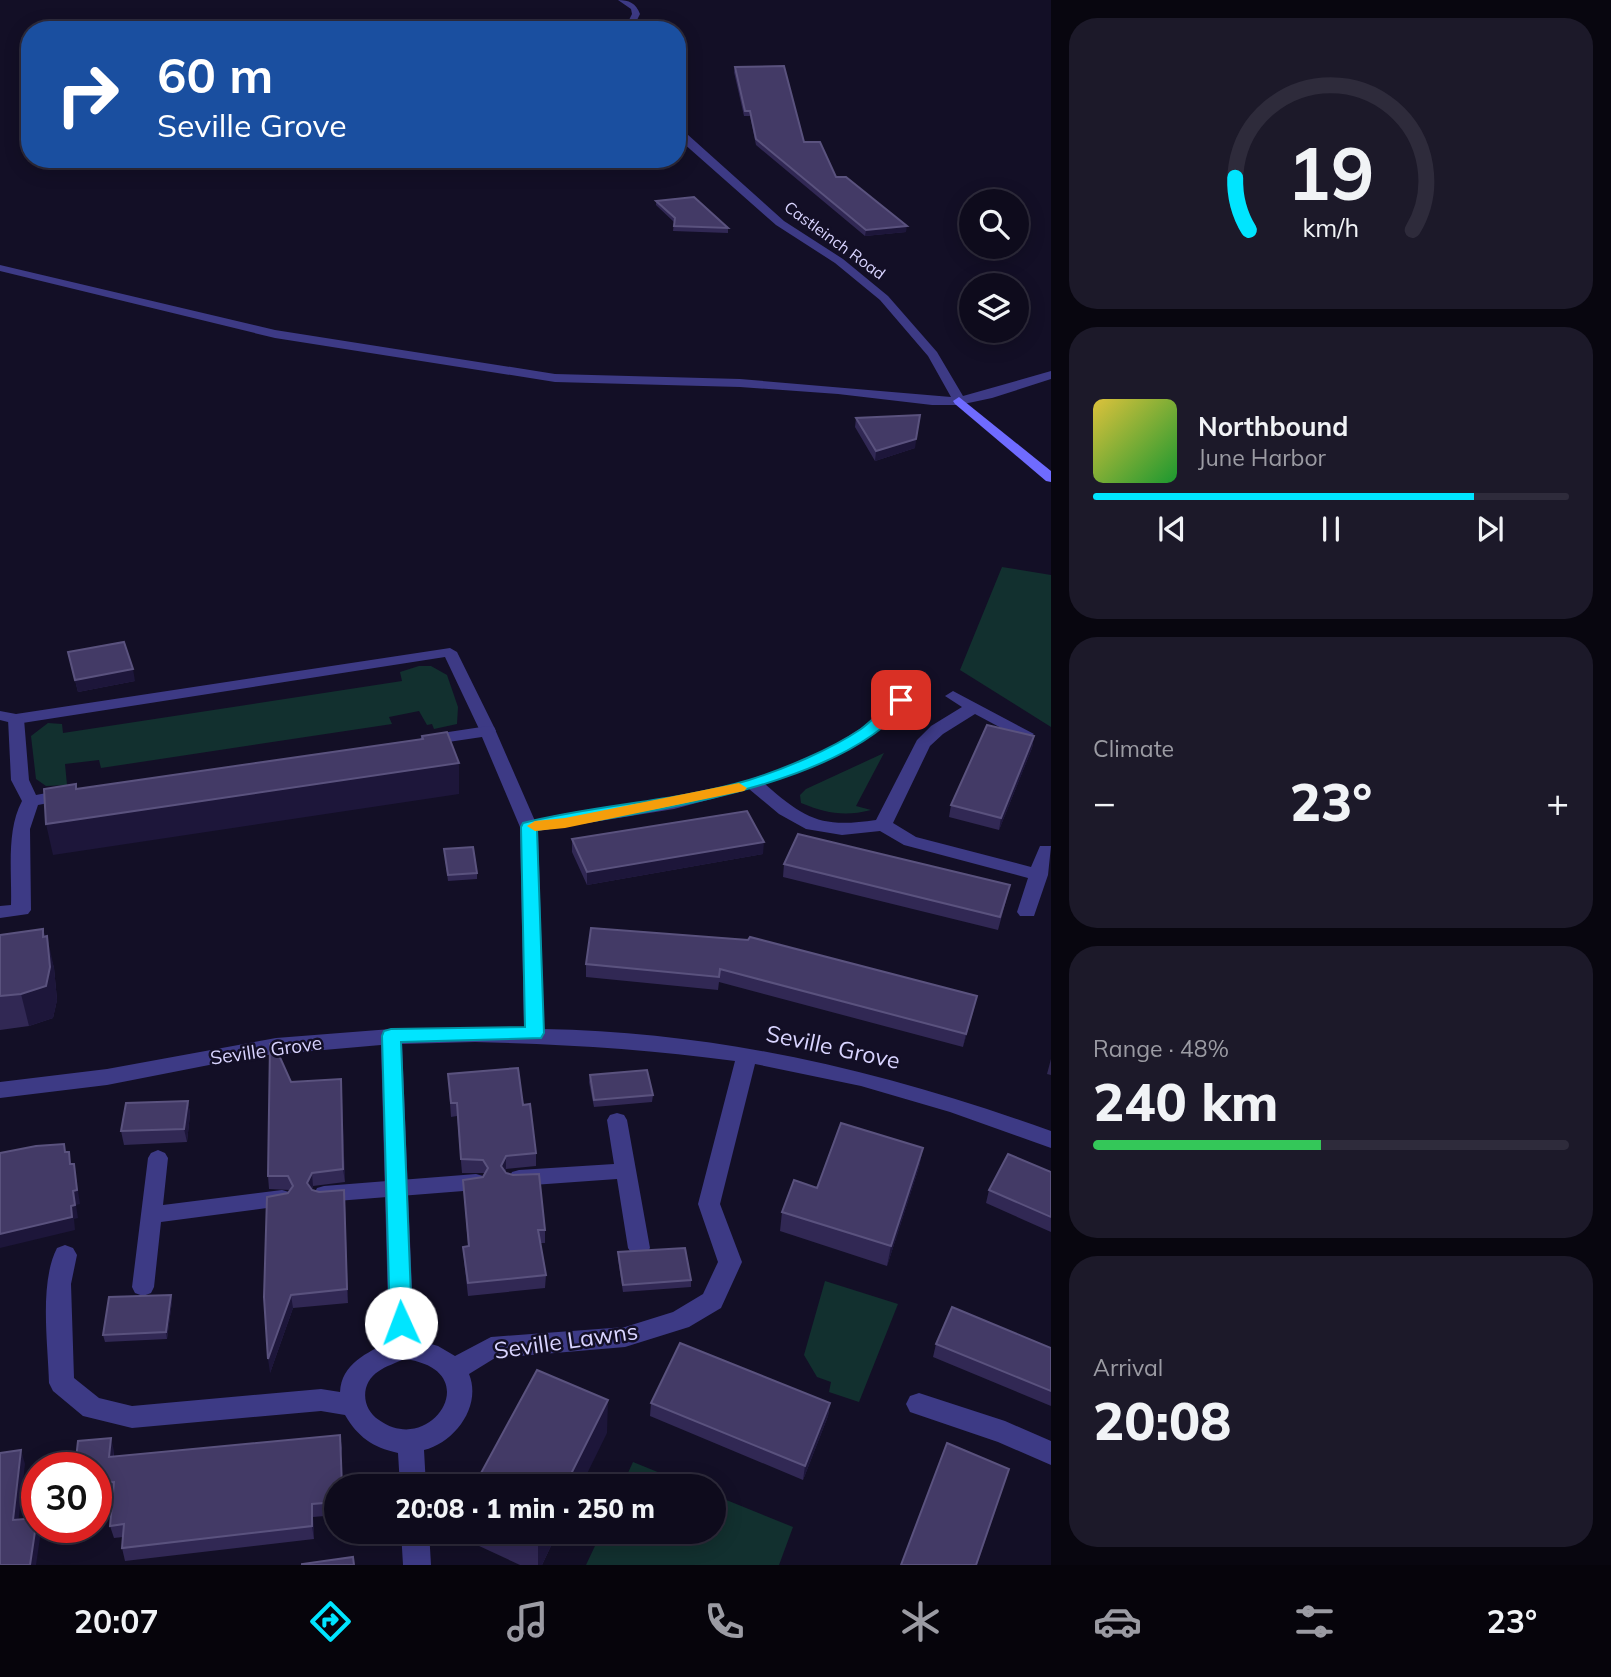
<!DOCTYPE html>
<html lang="en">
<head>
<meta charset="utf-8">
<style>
	:root { --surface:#0e0b1c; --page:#1c1929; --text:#f1f3f6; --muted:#9b9ba3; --line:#2e2b3b; --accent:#00e5ff }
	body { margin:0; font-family:Mulish,sans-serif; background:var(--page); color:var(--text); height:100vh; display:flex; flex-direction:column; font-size:26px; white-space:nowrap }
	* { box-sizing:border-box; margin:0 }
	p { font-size:23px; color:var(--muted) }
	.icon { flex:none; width:38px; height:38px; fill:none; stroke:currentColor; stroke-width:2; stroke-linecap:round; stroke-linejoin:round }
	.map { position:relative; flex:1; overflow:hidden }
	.details { display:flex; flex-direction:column; gap:18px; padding:18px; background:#08060f; width:560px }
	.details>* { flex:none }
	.banner { position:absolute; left:21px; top:21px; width:665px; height:147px; border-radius:28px; box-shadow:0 4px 18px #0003,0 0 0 2px var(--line); background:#1a4fa0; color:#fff; overflow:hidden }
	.tools { position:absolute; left:959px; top:189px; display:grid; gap:14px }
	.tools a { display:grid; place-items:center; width:70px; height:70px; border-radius:50%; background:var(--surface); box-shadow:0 4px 18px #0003,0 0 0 2px var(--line); font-size:35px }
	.speed { position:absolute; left:21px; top:1452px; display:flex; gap:14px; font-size:35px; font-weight:700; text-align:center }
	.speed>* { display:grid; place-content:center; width:91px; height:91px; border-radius:50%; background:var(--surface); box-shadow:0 4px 18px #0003,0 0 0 2px var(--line); line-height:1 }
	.speed .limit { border:10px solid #d22; background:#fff; color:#111 }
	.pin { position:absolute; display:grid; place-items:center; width:60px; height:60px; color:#fff; margin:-30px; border-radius:14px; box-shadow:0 4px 10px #0006 }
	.me { position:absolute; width:77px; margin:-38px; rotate:358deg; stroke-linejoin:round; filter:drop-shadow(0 0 5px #0008) }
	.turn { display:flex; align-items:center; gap:24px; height:147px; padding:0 21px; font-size:32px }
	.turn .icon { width:91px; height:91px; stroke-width:2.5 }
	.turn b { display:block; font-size:49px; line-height:60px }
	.big { font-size:52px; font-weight:800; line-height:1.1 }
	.details .widget { flex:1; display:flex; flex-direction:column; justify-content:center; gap:10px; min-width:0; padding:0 24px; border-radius:28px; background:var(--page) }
	.details .dial { align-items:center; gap:0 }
	.dial svg { height:182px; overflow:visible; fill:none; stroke:var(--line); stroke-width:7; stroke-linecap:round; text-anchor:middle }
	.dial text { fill:var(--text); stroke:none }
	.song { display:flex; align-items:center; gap:21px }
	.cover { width:84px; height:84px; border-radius:10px; background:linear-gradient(135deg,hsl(50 70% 55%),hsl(130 70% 35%)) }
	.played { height:7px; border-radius:4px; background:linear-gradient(90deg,var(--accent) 80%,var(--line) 80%) }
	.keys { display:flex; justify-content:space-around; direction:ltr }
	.heat { display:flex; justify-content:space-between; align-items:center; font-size:38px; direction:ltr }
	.charge { height:10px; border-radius:5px; background:linear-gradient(90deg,#34c759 48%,var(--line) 0) }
	.trip { position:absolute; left:324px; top:1474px; width:402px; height:70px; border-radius:35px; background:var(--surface); box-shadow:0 4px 18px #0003,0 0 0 2px var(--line); font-weight:800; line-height:70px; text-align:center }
	.tabs { display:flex; height:112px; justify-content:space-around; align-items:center; background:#06040b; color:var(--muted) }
	.tabs .icon { width:49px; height:49px }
	.tabs .selected { color:var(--accent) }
	.tabs b { font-size:32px; color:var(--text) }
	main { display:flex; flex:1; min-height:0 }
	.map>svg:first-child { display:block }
</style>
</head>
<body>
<main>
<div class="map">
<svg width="1051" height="1565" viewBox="0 0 1051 1565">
	<rect width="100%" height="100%" fill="#130f26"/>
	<path fill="#12302f" d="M 1002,567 L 1051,575 L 1051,727 L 960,670 Z
		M 419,666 L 431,666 L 447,675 L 458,707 L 457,724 L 434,729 L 432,724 L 427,725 L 419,711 L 389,717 L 392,724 L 101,768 L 99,760 L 65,764 L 67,785 L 46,786 L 36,779 L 31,736 L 48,723 L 62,724 L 63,733 L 402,681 L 400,672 Z
		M 884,753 L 856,806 L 871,810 C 844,817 826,813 801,803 L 800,795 L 806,789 Z
		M 825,1281 L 898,1304 L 859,1402 L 829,1392 L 831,1382 L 817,1377 L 804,1355 Z
		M 633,1462 L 692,1486 L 622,1486 Z
		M 714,1495 L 793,1527 L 779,1565 L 586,1565 L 602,1531 L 714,1531 Z"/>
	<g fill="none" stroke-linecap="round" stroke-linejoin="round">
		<path fill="#3d3a85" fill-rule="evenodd" d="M 450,648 L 457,652 L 496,731 L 493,734 L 488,736 L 480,731 L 445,657 L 16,724 L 0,720 L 0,711 L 16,714 Z
			M 617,1113 L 624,1115 L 627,1120 L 650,1248 L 646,1254 L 639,1257 L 632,1254 L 628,1248 L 617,1179 L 519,1186 L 512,1184 L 509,1178 L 512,1172 L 519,1170 L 614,1164 L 607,1120 L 610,1115 Z
			M 158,1150 L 165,1153 L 168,1158 L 163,1205 L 282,1190 L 289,1192 L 292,1198 L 289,1204 L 282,1206 L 161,1222 L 154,1287 L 151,1293 L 143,1296 L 135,1293 L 132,1287 L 148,1158 L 151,1153 Z
			M 476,1174 L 483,1176 L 486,1182 L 483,1188 L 476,1190 L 324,1202 L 317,1200 L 314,1194 L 317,1188 L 324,1186 Z"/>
		<path fill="#3d3a85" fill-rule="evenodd" d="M 618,0 C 629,0 636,3 640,14 L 632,30 L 624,30 L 632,14 L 631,9 Z
			M 677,125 L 784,221 L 843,259 L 888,296 L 937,352 L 963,396 L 1051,371 L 1051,379 L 992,398 L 959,405 L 932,405 L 838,394 L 740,387 L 555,382 L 275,338 L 0,271 L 0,265 L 275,330 L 555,374 L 740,379 L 951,397 L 928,356 L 880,300 L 835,263 L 776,225 L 682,142 L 677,135 Z
			M 953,691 L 1034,734 L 1026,739 L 1020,738 L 975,714 L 943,734 L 930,746 L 893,823 L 916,837 L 1031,867 L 1040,846 L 1051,846 L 1048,875 L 1034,916 L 1020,916 L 1017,912 L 1028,878 L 904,845 L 880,831 L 842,835 L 806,829 L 779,814 L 749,789 L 674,809 L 538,831 L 544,1029 C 721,1032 886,1072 1051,1131 L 1051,1148 L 950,1112 L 861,1086 L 755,1064 L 720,1204 L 742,1262 L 721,1308 L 689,1327 L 625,1347 L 495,1358 L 469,1374 C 482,1406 455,1442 424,1450 L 426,1486 L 400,1486 L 398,1453 C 372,1447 358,1437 345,1415 L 321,1411 L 132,1428 L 83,1416 L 53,1391 L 49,1383 C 48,1344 39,1283 57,1248 L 65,1245 L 73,1248 L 77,1255 L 71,1284 L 74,1378 L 99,1398 L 132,1406 L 321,1389 L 340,1392 C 341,1364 368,1352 389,1342 L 381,1045 L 255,1056 L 107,1085 L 0,1098 L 0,1082 L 107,1069 L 276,1038 L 391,1029 L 524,1028 L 520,827 L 482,737 L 428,745 L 422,744 L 420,740 L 422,736 L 488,726 L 494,727 L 535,821 C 639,807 777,788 864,726 C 875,718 885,706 895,697 L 907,697 L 909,700 L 907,703 C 862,746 823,766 765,784 C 806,820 822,828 876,820 L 917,740 L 931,726 L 962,707 L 945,696 ZM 475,1042 C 562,1044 648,1049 735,1061 L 698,1204 L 718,1262 L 703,1294 L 673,1312 L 625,1327 L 491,1337 L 455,1356 L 438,1346 L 414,1339 L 402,1044 ZM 404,1359 C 488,1369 432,1458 379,1420 C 361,1408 360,1383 379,1371 C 386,1366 396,1363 404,1359 Z
			M 16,714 L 24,719 L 29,780 L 36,795 L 68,789 L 77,794 L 74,798 L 38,805 L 30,829 L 31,910 L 28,914 L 0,918 L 0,906 L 11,905 C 12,871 6,831 22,801 L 11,780 L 8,719 Z
			M 919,1393 L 1005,1421 L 1051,1441 L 1051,1465 L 998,1442 L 910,1412 L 906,1404 L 910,1396 Z
			M 401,1531 L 429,1531 L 431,1565 L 403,1565 Z"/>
		<path fill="#6f6bff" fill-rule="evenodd" d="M 959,397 L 1051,471 L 1051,482 L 1046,481 L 955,404 L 953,401 Z"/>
	</g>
	<path fill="#312854" d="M 735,67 L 836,177 L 906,232 L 865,236 L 756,145 L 750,116 L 744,116 L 734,72 Z
		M 656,201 L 728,228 L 728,233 L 673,231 L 674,222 L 656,205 Z
		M 856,418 L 915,448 L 875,461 L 855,427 Z
		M 68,652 L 135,681 L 78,692 Z
		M 1034,736 L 1032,748 L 999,830 L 949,817 L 951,805 Z
		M 572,839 L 763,854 L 587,885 L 572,852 Z
		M 444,849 L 477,873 L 477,879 L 448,881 Z
		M 784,864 L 1007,897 L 998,930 L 783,877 Z
		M 591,928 L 977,996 L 963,1047 L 719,982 L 718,990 L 586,977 L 586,964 Z
		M 43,929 L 54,968 L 57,1000 L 53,1018 L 29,1026 L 0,1030 L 0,935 Z
		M 1051,1059 L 1051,1075 L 1047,1074 Z
		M 448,1074 L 523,1105 L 536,1153 L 536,1166 L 506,1169 L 505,1172 L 545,1230 L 545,1243 L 540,1243 L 546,1275 L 545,1288 L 468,1296 L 464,1260 L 463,1247 L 468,1246 L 463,1180 L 483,1177 L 485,1175 L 484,1173 L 462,1173 L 457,1116 L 451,1117 Z
		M 590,1075 L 653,1095 L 652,1102 L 594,1107 L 589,1082 Z
		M 341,1079 L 345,1182 L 313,1186 L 312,1190 L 345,1204 L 348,1303 L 293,1308 L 270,1373 L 288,1193 L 290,1190 L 269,1189 L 268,1176 L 291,1082 Z
		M 188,1101 L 190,1114 L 187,1142 L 124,1145 L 121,1131 Z
		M 923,1148 L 919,1167 L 887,1266 L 780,1231 L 782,1212 L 817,1188 Z
		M 1051,1172 L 1051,1232 L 986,1203 L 989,1190 Z
		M 618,1252 L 691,1280 L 691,1287 L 623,1292 L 618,1259 Z
		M 171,1295 L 172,1301 L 167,1339 L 105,1342 L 103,1335 Z
		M 936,1344 L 1051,1348 L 1051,1406 L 933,1357 Z
		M 651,1403 L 830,1403 L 828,1416 L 803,1480 L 650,1416 Z
		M 340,1435 L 342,1448 L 336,1486 L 336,1515 L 313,1517 L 314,1539 L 125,1561 L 122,1548 L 123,1537 L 114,1538 L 110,1526 L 113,1495 L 96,1496 L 96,1468 L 114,1451 L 114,1457 Z
		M 463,1531 L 558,1531 L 542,1565 L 520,1565 L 464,1539 Z"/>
	<path fill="#1d163a" d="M 907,226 L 906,232 L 865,236 L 866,230 Z
		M 920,415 L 915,448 L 875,461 L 876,451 Z
		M 133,669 L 135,681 L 78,692 L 75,680 Z
		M 1034,736 L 1032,748 L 999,830 L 1001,818 Z
		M 459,763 L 459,794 L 53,855 L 46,824 Z
		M 764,842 L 763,854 L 587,885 L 587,872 Z
		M 43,929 L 49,956 L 47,936 L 54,968 L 57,1000 L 53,1018 L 29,1026 L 21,994 L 43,937 Z
		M 977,996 L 974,1009 L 963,1047 L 966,1034 Z
		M 341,1079 L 342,1092 L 345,1182 L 343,1169 Z
		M 188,1101 L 190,1114 L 187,1142 L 184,1129 Z
		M 923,1148 L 919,1167 L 887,1266 L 891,1246 Z
		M 506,1156 L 506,1169 L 502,1179 L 501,1166 Z
		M 74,1164 L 80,1204 L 76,1205 L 78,1218 L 74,1219 L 75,1230 L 0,1248 L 0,1234 L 71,1206 L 73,1191 Z
		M 312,1173 L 313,1186 L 309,1196 L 307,1183 Z
		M 344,1190 L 345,1204 L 348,1303 L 347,1289 Z
		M 171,1295 L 172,1301 L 167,1339 L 166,1332 Z
		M 291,1295 L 293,1308 L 270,1373 L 268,1359 Z
		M 608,1400 L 607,1433 L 581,1486 L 565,1486 Z
		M 830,1403 L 828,1416 L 803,1480 L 805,1466 Z
		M 111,1438 L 114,1451 L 112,1470 L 109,1457 Z
		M 21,1450 L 25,1464 L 17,1533 L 13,1520 Z
		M 1009,1469 L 977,1565 L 976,1565 Z
		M 312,1504 L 313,1517 L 314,1539 L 312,1526 Z
		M 37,1518 L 37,1528 L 39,1528 L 41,1531 L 36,1565 L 30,1565 Z
		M 542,1531 L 558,1531 L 542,1565 L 538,1565 L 538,1540 Z"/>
	<path fill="#433a66" stroke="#5a527e" stroke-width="2" d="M 784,66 L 804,142 L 820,142 L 836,177 L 846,177 L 907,226 L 866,230 L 756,139 L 750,111 L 745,111 L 735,67 Z
		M 694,197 L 728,228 L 674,226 L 675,218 L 656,201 Z
		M 920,415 L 916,439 L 876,451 L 856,418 Z
		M 124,642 L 133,669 L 75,680 L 68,652 Z
		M 987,725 L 1034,736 L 1001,818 L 951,805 Z
		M 447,732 L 459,763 L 46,824 L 44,789 L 76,784 L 76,789 L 423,739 L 422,736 Z
		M 747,811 L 764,842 L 587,872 L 572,839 Z
		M 798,834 L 1010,885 L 1000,917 L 784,864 Z
		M 473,847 L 477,873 L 448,875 L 444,849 Z
		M 591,928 L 748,940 L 750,937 L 977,996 L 966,1034 L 720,969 L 719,977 L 586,964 Z
		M 43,929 L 43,937 L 47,936 L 50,967 L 46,986 L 21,994 L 0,996 L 0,935 Z
		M 270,1044 L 274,1044 L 291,1082 L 341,1079 L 343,1169 L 312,1173 L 307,1183 L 312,1190 L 319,1192 L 344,1190 L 347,1289 L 291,1295 L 268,1359 L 264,1297 L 267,1197 L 288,1193 L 293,1186 L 288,1176 L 268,1176 Z
		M 518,1068 L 523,1105 L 530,1104 L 536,1153 L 506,1156 L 501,1166 L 506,1173 L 513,1175 L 539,1174 L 545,1230 L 538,1230 L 546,1275 L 468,1283 L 463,1247 L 469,1246 L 463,1180 L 483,1177 L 488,1168 L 483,1160 L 461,1159 L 457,1103 L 451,1103 L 448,1074 Z
		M 647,1070 L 653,1095 L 594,1100 L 590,1075 Z
		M 188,1101 L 184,1129 L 121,1131 L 126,1103 Z
		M 841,1123 L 923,1148 L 891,1246 L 782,1212 L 794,1180 L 817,1188 Z
		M 64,1144 L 65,1152 L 69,1152 L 70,1164 L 74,1164 L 77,1190 L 73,1191 L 75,1205 L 71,1206 L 72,1217 L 0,1234 L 0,1153 L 36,1146 Z
		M 1008,1154 L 1051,1172 L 1051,1217 L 989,1190 Z
		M 685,1248 L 691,1280 L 623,1285 L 618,1252 Z
		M 171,1295 L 166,1332 L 103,1335 L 109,1297 Z
		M 952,1307 L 1051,1348 L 1051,1391 L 936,1344 Z
		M 680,1343 L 830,1403 L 805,1466 L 651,1403 Z
		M 537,1370 L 608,1400 L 565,1486 L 474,1486 Z
		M 340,1435 L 342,1486 L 336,1486 L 336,1502 L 312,1504 L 312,1526 L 122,1548 L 124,1524 L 110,1526 L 114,1482 L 96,1483 L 96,1468 L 75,1468 L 78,1441 L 111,1438 L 109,1457 Z
		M 947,1443 L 1009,1469 L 976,1565 L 901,1565 Z
		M 21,1450 L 13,1520 L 37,1518 L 30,1565 L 0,1565 L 0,1453 Z
		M 518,1531 L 542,1531 L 538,1540 Z
		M 353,1557 L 354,1565 L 302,1565 L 302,1564 Z"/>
	<path fill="#00e5ff" stroke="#0095a6" stroke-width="2" d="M 901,696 L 909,700 C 846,788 639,813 537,830 L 544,1033 L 541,1038 L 401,1042 L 412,1323 L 409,1329 L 401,1332 L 393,1329 L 390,1323 L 382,1036 L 384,1031 L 391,1029 L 525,1027 L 521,827 L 523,823 C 597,804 675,802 749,780 C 784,769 830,750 861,729 C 871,722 894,698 901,696 Z"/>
	<path fill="#f59e0b" d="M 739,783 L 747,788 L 744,791 L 565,828 L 535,831 L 527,826 L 535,821 L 565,818 Z"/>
	<g text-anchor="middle" stroke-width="5" stroke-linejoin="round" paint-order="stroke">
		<g font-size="16" fill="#d9d4ff" stroke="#130f26">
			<text transform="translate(835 240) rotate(36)" y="6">Castleinch Road</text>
		</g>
		<g font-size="19" fill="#d9d4ff" stroke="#130f26">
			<text transform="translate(266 1050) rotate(-8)" y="7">Seville Grove</text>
		</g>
		<g font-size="23" fill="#d9d4ff" stroke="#130f26">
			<text transform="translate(833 1047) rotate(12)" y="8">Seville Grove</text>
			<text transform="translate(566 1341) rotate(-8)" y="8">Seville Lawns</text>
		</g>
	</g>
</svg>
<div class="tools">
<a><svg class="icon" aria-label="search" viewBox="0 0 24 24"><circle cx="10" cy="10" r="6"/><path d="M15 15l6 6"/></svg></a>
<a><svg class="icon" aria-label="layers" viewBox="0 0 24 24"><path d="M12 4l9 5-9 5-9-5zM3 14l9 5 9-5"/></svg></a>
</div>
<div class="speed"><div class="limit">30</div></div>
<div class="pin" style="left:901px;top:700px;background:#d93025"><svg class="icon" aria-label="arrive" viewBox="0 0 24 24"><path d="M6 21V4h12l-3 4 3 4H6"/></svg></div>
<svg class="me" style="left:401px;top:1323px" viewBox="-20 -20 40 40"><circle r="19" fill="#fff"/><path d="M0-13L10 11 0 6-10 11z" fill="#00e5ff"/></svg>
<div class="trip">20:08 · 1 min · 250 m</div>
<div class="banner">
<div class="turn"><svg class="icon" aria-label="right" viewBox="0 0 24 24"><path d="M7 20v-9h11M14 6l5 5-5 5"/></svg><div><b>60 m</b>Seville Grove</div></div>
</div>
</div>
<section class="details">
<div class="widget dial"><svg viewBox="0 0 100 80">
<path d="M14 69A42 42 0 1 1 86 69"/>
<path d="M14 69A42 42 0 0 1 8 46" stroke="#00e5ff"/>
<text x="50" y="56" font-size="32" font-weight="700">19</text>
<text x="50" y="72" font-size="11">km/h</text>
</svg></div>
<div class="widget">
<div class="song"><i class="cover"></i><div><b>Northbound</b><p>June Harbor</p></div></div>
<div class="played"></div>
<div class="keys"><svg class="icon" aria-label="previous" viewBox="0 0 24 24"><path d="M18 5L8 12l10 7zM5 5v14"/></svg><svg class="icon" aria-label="pause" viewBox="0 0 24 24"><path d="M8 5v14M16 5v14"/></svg><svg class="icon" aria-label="next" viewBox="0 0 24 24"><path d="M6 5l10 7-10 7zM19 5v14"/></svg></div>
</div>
<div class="widget"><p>Climate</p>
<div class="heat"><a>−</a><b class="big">23°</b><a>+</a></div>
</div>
<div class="widget"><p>Range · 48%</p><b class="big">240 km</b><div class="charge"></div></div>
<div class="widget"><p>Arrival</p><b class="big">20:08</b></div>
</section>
</main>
<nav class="tabs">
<b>20:07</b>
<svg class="icon selected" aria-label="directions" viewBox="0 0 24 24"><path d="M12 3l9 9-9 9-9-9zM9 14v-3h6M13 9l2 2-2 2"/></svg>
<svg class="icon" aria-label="music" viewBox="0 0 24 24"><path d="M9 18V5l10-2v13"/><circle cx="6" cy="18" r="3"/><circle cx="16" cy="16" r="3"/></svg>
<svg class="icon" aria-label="phone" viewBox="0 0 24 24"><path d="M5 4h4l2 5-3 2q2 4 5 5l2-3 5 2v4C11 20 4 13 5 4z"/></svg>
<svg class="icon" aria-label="climate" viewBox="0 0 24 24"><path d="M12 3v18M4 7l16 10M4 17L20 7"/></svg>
<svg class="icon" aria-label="car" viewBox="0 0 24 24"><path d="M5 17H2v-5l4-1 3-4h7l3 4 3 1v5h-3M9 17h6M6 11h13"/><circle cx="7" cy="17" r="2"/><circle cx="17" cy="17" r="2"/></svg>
<svg class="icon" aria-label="filters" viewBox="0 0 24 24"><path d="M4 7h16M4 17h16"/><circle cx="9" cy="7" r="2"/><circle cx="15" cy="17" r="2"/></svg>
<b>23°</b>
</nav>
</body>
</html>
